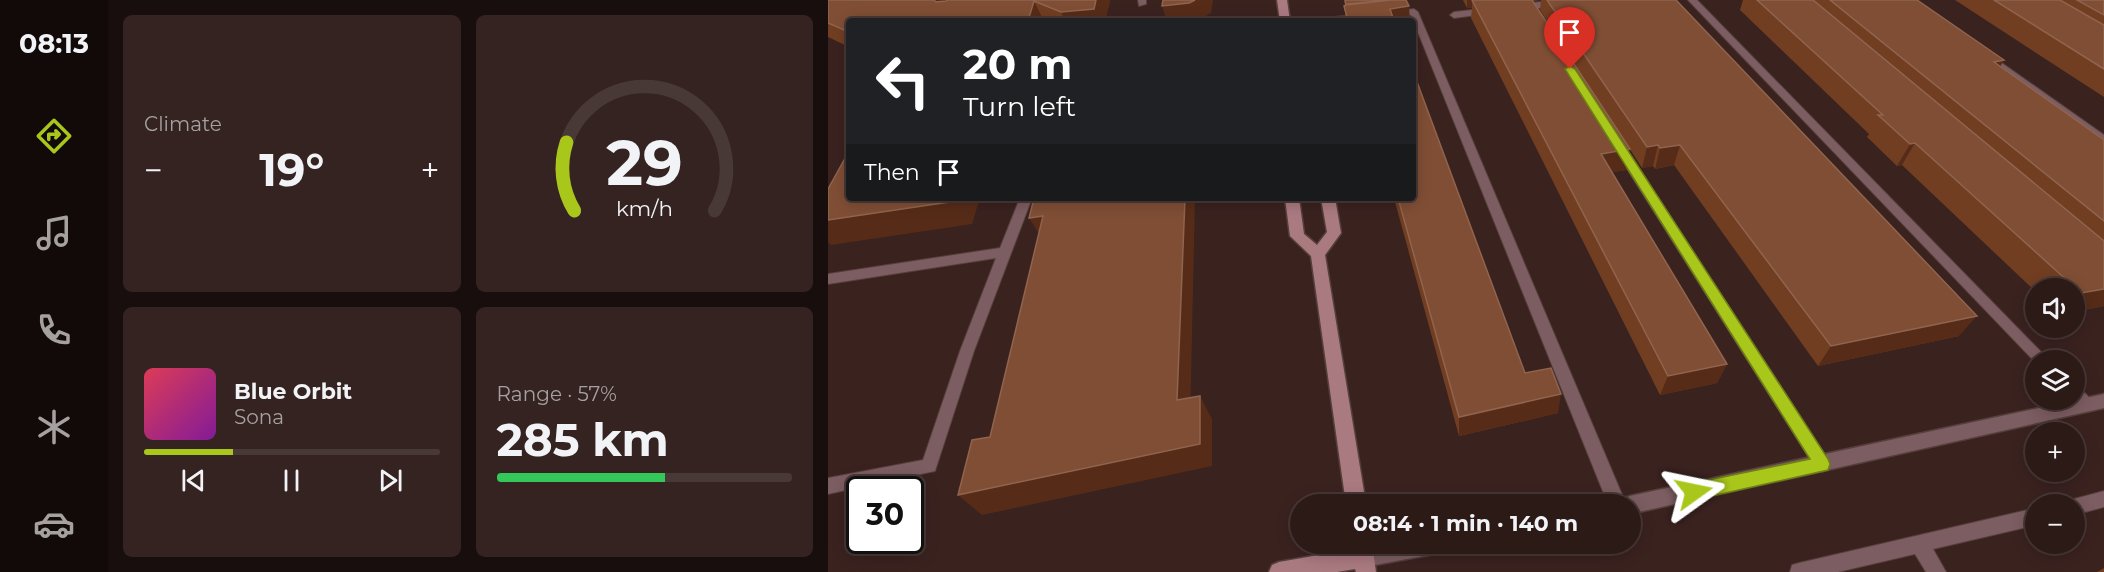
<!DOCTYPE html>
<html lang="en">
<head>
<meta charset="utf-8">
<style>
	:root { --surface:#2c1a17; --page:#342320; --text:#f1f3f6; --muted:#a6a1a1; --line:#483836; --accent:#a9c71b }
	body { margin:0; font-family:Montserrat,sans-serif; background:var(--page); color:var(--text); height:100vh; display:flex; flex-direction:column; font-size:22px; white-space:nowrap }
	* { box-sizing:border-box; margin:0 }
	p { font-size:20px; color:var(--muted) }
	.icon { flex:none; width:33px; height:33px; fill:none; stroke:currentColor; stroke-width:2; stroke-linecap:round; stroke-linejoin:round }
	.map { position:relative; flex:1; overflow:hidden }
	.panel { display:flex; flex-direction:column; gap:15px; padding:15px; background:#180e0d; width:720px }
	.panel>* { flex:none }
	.hud { position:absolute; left:18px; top:18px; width:570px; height:183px; border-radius:6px; box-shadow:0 3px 15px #0003,0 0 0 2px var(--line); background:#202124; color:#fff; overflow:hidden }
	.tools { position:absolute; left:1197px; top:278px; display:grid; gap:12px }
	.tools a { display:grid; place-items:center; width:60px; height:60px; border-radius:50%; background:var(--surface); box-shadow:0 3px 15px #0003,0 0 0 2px var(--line); font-size:30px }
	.speed { position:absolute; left:18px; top:476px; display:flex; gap:12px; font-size:30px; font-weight:700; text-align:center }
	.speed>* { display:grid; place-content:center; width:78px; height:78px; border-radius:50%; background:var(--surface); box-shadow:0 3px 15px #0003,0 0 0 2px var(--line); line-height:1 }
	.speed .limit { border:3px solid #111; border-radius:9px; background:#fff; color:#111 }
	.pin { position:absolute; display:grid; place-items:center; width:51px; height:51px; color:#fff; margin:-62px -26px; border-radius:50% 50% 50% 0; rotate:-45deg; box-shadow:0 0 6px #0007 }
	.pin .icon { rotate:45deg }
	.me { position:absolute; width:66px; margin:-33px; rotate:78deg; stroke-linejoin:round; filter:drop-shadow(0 0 4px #0008) }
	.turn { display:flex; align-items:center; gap:21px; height:126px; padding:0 18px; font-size:27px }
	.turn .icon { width:78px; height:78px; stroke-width:2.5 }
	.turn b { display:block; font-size:42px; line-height:51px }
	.then { display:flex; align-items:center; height:57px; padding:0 18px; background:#0003; gap:12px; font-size:22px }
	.big { font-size:45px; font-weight:700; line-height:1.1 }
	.panel .card { flex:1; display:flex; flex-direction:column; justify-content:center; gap:9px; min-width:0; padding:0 21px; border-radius:9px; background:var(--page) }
	.panel .dial { align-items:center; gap:0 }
	.dial svg { height:156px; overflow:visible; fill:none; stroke:var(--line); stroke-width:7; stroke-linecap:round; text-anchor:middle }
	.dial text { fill:var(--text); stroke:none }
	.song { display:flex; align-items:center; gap:18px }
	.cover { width:72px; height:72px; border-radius:9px; background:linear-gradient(135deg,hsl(350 70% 55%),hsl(290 70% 35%)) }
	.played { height:6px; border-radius:3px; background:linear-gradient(90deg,var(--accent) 30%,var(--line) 30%) }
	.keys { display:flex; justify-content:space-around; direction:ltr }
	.heat { display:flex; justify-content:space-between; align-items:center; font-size:33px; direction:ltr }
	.charge { height:9px; border-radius:4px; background:linear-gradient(90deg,#34c759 57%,var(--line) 0) }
	.panel .tiles { flex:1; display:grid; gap:15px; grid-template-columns:repeat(2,1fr) }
	.trip { position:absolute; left:462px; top:494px; width:351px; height:60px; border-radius:30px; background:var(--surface); box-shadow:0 3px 15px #0003,0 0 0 2px var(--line); font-weight:700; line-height:60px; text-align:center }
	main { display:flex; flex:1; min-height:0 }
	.dock { display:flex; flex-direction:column; width:108px; justify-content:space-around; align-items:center; background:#120a09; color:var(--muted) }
	.dock .icon { width:42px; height:42px }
	.dock .current { color:var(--accent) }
	.dock b { font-size:27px; color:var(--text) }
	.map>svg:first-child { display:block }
</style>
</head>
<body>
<main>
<nav class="dock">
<b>08:13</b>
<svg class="icon current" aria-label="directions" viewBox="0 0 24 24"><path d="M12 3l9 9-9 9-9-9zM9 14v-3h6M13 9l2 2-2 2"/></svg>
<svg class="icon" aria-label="music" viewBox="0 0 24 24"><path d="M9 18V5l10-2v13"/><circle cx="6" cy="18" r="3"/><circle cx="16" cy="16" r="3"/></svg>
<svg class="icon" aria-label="phone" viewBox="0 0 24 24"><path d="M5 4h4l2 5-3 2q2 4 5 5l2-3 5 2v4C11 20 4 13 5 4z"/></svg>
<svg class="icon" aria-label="climate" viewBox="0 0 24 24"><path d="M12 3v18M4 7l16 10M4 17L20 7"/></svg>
<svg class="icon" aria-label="car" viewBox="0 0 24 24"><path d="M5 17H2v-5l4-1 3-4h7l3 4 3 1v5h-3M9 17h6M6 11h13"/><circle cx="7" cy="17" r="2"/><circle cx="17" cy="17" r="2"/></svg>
</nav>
<section class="panel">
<div class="tiles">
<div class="card"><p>Climate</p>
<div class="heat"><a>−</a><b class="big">19°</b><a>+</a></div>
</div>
<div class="card dial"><svg viewBox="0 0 100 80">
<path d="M14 69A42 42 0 1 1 86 69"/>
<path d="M14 69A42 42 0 0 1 10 34" stroke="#a9c71b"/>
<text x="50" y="56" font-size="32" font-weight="700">29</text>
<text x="50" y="72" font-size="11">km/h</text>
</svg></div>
<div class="card">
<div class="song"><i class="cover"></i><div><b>Blue Orbit</b><p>Sona</p></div></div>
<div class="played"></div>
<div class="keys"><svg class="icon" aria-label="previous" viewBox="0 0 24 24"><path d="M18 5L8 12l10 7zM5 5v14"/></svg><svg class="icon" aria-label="pause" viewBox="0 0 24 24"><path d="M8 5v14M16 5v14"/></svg><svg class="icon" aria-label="next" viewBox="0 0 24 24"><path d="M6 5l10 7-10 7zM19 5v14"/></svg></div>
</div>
<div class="card"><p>Range · 57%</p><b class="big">285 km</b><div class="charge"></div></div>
</div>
</section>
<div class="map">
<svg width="1276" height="572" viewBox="0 0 1276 572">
	<rect width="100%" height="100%" fill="#3a221f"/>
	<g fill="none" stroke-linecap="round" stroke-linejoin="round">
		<defs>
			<path id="lane" d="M 310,0 L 318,0 L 318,4 L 311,6 Z
				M 734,0 L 762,0 L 758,3 L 702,9 L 698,6 L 702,3 Z
				M 860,0 L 869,0 L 1221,360 L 1208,360 L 1208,363 Z
				M 661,8 L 665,11 L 664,13 L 626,18 L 622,15 L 626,12 Z
				M 586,9 L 590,12 L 798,504 L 780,504 L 583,15 L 563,17 L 559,14 L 563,11 Z
				M 535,14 L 538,15 L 538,19 L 493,21 L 497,18 Z
				M 1155,54 L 1161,54 L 1276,135 L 1276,143 L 1155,58 Z
				M 790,142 L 796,145 L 1000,459 L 1002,464 L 1000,469 L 994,472 L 988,469 L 784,145 Z
				M 192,198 L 204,198 L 146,351 L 107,471 L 0,494 L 0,478 L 95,460 L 132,351 L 168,258 L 0,284 L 0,274 L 172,248 Z
				M 1246,387 C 1254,389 1262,397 1266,405 L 1264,410 C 1253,413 1249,406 1242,399 L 1246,399 Z
				M 1276,491 L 1276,507 L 1246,515 L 1246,504 L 1239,504 L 1246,499 Z
				M 1208,508 L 1208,525 L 1105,549 L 1118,572 L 1098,572 L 1087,554 L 1010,572 L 962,572 L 964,565 L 971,563 Z"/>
			<path id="street" d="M 1276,394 L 1276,408 L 802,514 L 802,504 L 793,504 L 795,499 L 802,496 Z
				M 557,543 L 621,543 L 618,550 L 611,553 L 536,567 L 529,564 L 526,557 L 529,550 Z"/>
			<path id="secondary" d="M 449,0 L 459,0 L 462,21 L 452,21 Z
				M 457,198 L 471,198 L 476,234 L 489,245 L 499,232 L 493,198 L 507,198 L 513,233 L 497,255 L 538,504 L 518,504 L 483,256 L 462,236 Z
				M 524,543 L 544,543 L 548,572 L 528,572 L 527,569 L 509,572 L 441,572 L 444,565 L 451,562 L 525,549 Z"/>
		</defs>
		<use href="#lane" stroke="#563f3c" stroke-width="2"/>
		<use href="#street" stroke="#563f3c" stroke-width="3"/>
		<use href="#secondary" stroke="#563f3c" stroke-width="3"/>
		<use href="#lane" fill="#7c5d62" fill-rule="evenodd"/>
		<use href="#street" fill="#7c5d62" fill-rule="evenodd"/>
		<use href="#secondary" fill="#aa7a81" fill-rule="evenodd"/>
	</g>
	<path fill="#723e22" d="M 0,0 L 282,0 L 277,21 L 21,21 L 21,47 L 0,37 Z
		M 516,0 L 578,0 L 582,21 L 518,21 L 516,6 L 517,5 Z
		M 635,0 L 848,0 L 1131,336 L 990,366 L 846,165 L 827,169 L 825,166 L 814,168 L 712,10 L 713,0 L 705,1 L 798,170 L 784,172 L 899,364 L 889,383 L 832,395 L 643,18 L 644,8 L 639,8 Z
		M 915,0 L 1089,0 L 1176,60 L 1172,66 L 1276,140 L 1276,306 L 1246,312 L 1246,288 L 1208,288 L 1208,292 L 1074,165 L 1069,166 L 1039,137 L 1041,134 L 912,10 Z
		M 1127,0 L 1276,0 L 1276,97 Z
		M 566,198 L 585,198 L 697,373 L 730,413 L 631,436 Z
		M 1276,568 L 1276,572 L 1269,572 Z"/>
	<path fill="#562c18" d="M 106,0 L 129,0 L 118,20 Z
		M 268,0 L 282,0 L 277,21 L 237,21 L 233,12 Z
		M 367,0 L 385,0 L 383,13 L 369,21 L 339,21 L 334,6 Z
		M 639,0 L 644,0 L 644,8 L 639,8 Z
		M 206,1 L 216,21 L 200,21 Z
		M 581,6 L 582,21 L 563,21 L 520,13 Z
		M 1176,60 L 1163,82 L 1166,62 Z
		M 1087,143 L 1074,165 L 1069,166 L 1082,144 Z
		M 830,145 L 825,166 L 814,168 L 819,147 Z
		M 852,145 L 846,165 L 827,169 L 832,148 Z
		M 802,149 L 798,170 L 769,175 L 773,154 Z
		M 129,198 L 152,198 L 144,224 L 3,245 L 0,242 L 0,220 Z
		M 357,198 L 367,198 L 362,423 L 349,400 Z
		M 215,216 L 217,243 L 201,218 Z
		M 1276,289 L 1276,306 L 1246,312 L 1246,299 L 1253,293 Z
		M 1149,316 L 1131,336 L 990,366 L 1003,346 Z
		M 899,364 L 889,383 L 832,395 L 840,376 Z
		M 733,394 L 730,413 L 631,436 L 631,417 Z
		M 372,396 L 384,419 L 384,466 L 154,515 L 130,495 Z"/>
	<path fill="#7f4e35" stroke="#90644e" stroke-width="1.5" d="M 0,0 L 106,0 L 108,2 L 118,1 L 119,0 L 268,0 L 266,9 L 233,12 L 206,1 L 200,21 L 21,21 L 21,32 L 0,23 Z
		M 335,0 L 367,0 L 361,3 L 334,6 Z
		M 517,0 L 563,0 L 518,5 Z
		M 563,0 L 578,0 L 581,6 L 562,9 L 566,21 L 520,21 L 516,6 L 520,4 Z
		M 644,0 L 704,0 L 802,149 L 773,154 L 899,364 L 840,376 Z
		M 719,0 L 848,0 L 1149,316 L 1003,346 L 852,145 L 832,148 L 830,145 L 819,147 Z
		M 929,0 L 985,0 L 1276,241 L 1276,289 L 1253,293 L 1087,143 L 1082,144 L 1050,115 L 1055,115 Z
		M 1002,0 L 1089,0 L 1176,60 L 1166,62 L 1276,140 L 1276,221 Z
		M 1166,0 L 1232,0 L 1276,25 L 1276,69 Z
		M 1249,0 L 1276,0 L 1276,15 Z
		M 585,71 L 697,373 L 723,368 L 733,394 L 631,417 L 570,198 L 585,198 Z
		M 21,151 L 21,198 L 129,198 L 128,201 L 0,220 L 0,189 Z
		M 206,198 L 357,198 L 349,400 L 372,396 L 372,444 L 130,495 L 144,440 L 162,437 L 215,216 L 201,218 Z"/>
	<path fill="#a9c71b" stroke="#6e8112" stroke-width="1.5" d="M 742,66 L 747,69 L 1000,459 L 1002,464 L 1000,470 L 866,500 L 860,497 L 858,492 L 860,486 L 866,483 L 982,459 L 737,69 Z"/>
</svg>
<div class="tools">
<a><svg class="icon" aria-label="sound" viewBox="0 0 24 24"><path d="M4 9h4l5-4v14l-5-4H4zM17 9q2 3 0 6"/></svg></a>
<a><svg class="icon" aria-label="layers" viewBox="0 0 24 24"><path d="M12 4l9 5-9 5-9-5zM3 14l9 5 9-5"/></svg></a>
<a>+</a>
<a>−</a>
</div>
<div class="speed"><div class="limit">30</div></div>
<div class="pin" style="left:742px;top:69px;background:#d93025"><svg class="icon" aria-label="arrive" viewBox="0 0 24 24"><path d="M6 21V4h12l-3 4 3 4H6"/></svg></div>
<svg class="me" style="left:866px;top:492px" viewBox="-20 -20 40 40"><path d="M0-17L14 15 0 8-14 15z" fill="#a9c71b" stroke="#fff" stroke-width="4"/></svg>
<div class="trip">08:14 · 1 min · 140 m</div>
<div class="hud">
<div class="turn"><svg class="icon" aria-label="left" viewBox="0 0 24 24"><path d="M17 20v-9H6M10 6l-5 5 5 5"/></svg><div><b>20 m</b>Turn left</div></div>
<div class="then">Then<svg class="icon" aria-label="arrive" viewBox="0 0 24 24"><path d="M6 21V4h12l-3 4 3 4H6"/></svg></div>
</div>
</div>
</main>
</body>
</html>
